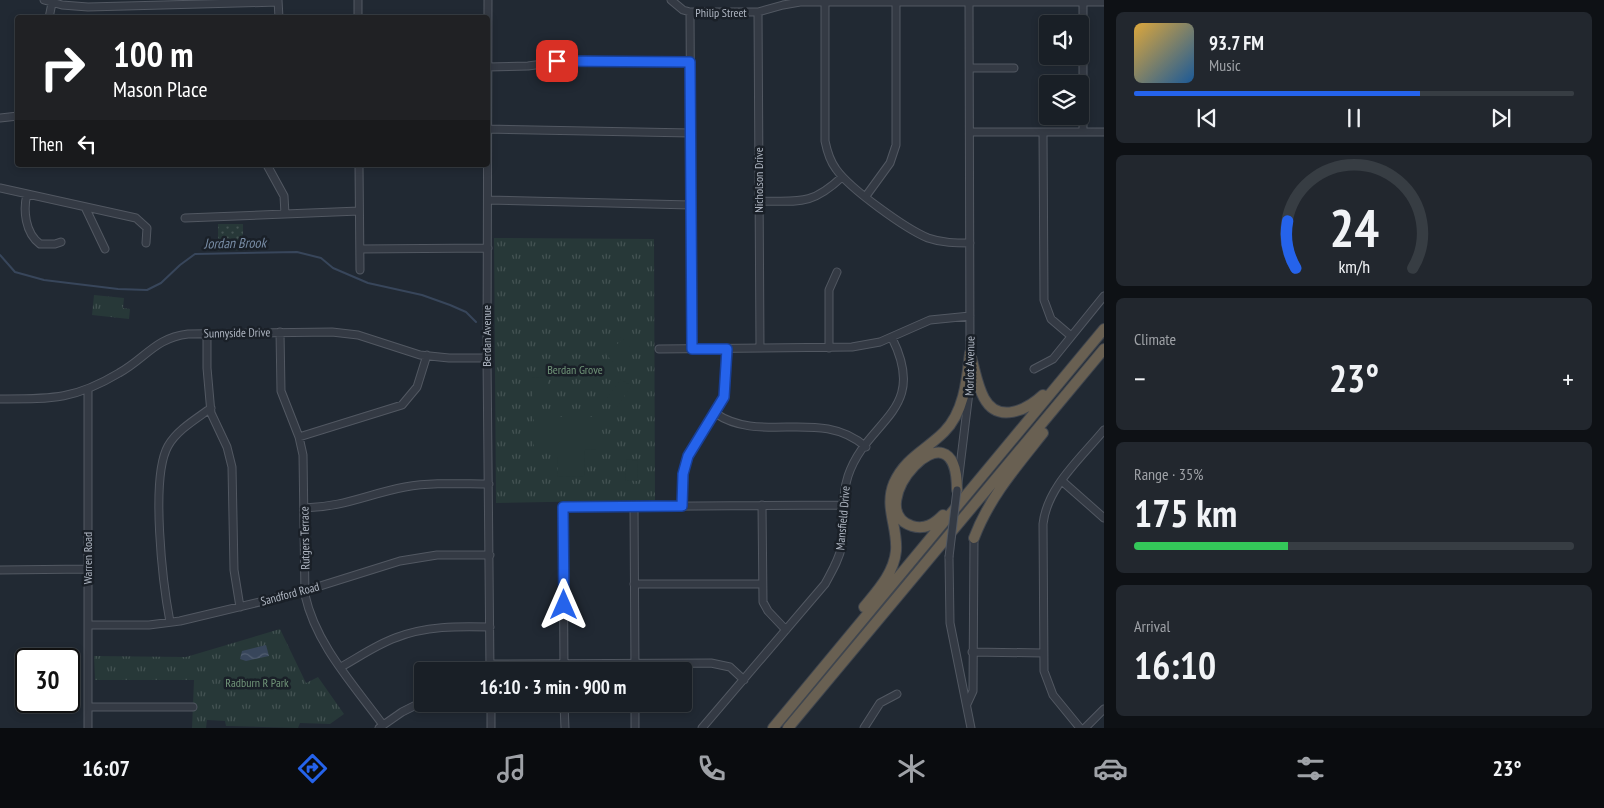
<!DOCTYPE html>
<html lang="en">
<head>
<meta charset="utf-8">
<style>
	:root { --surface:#191f26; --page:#22272e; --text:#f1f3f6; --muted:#9fa2a7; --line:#373d43; --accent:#2563eb }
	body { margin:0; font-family:"PT Sans Narrow",sans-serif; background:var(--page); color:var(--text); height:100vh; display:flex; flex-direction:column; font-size:19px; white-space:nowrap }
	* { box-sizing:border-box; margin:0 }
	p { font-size:16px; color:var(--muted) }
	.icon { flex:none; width:28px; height:28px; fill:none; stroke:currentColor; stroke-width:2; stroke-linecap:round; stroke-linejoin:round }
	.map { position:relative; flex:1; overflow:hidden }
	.drawer { display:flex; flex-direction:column; gap:12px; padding:12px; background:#0e1115; width:500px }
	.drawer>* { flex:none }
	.hud { position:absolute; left:15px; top:15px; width:475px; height:152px; border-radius:5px; box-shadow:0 2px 8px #0003,0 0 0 1px var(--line); background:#202124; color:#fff; overflow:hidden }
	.fabs { position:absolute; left:1039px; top:15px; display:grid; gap:10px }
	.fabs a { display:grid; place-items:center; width:50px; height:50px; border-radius:5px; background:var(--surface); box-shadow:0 2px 8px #0003,0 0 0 1px var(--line); font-size:25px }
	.speed { position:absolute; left:15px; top:648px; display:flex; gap:10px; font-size:25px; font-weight:700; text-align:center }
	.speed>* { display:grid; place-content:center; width:65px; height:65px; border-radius:50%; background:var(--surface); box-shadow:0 2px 8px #0003,0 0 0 1px var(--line); line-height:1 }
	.speed .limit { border:2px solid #111; border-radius:8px; background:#fff; color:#111 }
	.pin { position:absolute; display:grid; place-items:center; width:42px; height:42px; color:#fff; margin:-21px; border-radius:10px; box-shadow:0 2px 8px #0006 }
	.me { position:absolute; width:55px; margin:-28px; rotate:0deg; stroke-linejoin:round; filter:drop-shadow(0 0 4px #0008) }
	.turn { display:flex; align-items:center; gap:18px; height:105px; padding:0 15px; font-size:22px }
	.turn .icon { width:65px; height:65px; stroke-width:2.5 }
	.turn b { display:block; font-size:35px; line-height:42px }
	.then { display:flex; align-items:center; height:48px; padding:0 15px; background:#0003; gap:10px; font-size:19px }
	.big { font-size:38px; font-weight:800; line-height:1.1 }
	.drawer .card { flex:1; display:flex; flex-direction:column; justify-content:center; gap:8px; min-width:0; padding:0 18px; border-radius:8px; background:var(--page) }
	.drawer .dial { align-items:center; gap:0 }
	.dial svg { height:130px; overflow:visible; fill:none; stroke:var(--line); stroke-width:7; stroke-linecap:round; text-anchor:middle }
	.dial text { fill:var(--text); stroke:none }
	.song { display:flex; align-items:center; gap:15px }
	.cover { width:60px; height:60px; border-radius:8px; background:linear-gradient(135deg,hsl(40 70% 55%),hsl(210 70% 35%)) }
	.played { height:5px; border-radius:2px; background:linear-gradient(90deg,var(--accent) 65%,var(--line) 65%) }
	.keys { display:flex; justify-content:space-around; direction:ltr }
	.heat { display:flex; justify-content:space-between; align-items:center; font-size:28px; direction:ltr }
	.charge { height:8px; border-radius:4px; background:linear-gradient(90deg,#34c759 35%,var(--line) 0) }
	.trip { position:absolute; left:414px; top:662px; width:278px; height:50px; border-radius:5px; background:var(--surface); box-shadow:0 2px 8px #0003,0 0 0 1px var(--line); font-weight:800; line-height:50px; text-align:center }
	.tabs { display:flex; height:80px; justify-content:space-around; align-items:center; background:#0a0c0f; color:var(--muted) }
	.tabs .icon { width:35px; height:35px }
	.tabs .current { color:var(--accent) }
	.tabs b { font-size:22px; color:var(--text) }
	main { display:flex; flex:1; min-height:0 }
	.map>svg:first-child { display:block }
</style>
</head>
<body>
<main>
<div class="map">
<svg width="1104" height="728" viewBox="0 0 1104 728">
	<defs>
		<pattern id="grass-dots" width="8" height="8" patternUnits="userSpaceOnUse" patternTransform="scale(1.25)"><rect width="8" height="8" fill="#273838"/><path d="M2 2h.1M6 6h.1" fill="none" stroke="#445353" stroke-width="1.8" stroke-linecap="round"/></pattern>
		<pattern id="park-tufts" width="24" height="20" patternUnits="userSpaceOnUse" patternTransform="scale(1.25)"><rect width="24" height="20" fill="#273838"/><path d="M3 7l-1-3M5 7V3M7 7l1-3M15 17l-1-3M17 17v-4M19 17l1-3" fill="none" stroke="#445353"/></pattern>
		<pattern id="water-waves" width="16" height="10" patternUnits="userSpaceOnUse" patternTransform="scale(1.25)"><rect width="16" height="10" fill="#38465b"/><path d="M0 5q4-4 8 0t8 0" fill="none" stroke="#525e71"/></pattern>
	</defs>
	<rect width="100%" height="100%" fill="#212933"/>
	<path fill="url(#grass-dots)" d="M 218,224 L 243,224 L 243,250 L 218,251 Z"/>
	<path fill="url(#park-tufts)" d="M 494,238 L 654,239 L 655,500 L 496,503 Z
		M 94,295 L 124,298 L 123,308 L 130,309 L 129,319 L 92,315 Z
		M 280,629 L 306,683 L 318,677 L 344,714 L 330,724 L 300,723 L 298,728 L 226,726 L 225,721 L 207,720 L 206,728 L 192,728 L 194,680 L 95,680 L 94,656 L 186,657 Z"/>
	<path fill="#273838" d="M 614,330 L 621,338 L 605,353 L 598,345 Z
		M 623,339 L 630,347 L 613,362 L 606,354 Z
		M 532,377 L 547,378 L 547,399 L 532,399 Z
		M 621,379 L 631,386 L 617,407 L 607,398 Z
		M 534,417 L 596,417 L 596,449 L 585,450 L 584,476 L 558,477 L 557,457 L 565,450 L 534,450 Z
		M 627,459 L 638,461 L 637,481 L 625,480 Z"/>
	<path fill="url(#water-waves)" d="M 266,645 L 269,656 L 246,661 L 240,659 L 242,651 Z"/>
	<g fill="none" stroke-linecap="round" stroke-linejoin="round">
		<path stroke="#38465b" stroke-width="2" d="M 0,255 L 15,272 L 44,280 L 118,289 L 147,290 L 161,283 L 180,265 L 195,254 L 297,252 L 321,258 L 333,268 L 368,283 L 422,295 L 450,305 L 466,312 L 476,322"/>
		<defs>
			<path id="minor" d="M 44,0 L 62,5 L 88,7 L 278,2
				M 278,0 L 279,18
				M 358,0 L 358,18
				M 488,0 L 487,358 L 490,671
				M 671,0 L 683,10 L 690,12 L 758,12 L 783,5 L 800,2 L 1104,2
				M 969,0 L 970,356
				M 825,2 L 825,141 C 827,151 830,161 836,169 C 850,189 906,229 928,238 C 942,243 956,243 970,243
				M 1083,2 L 1083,132
				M 690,12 L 692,349
				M 758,12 L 760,348
				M 49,18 L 52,3
				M 488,67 L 528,66 L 573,60 L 691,62
				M 970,68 L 1014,68
				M 0,118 L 18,116
				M 488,129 L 691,133
				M 970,132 L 1104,132
				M 1043,132 L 1044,300 L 1051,319 L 1071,336
				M 267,165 L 284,196 L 285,214
				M 359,165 L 360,270
				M 0,188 L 136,218 L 147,228 L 146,243
				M 27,194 C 23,210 25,233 40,244 L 55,244 L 61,242
				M 866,196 L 890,163 L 896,145 L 896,2
				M 488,200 L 691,205
				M 759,201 C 799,201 811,206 842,177
				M 85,207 L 105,249
				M 185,218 L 359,211
				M 360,249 L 488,248
				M 280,332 L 281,391 L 299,437 L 303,455 L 305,595 C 316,645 354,685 383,725
				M 207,334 L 207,368 L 211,413 L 227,447 L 232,467 L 234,570 L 240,607
				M 829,348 L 829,290 L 837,272
				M 659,349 L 852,347 L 880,342 L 930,320 L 970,316
				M 1034,369 L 1053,359 L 1104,296
				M 88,389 L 88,728
				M 0,399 C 51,399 74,400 119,373 C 146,358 155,338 188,334 L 332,332 L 358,335 L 420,355 L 449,358 L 487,358
				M 715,413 C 761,445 821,407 866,447
				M 299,437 L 402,405 L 417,387 L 427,355
				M 1062,481 L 1104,518
				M 958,483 L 970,384
				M 682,505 L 683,474 L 688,456 L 724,397 L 727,349
				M 762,505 L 763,602 L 768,611 L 786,630
				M 634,506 L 635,671
				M 304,508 C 344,507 368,494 405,487 C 433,482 461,484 489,484
				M 949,557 L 950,623 L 971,728
				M 0,570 L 88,569
				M 634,584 L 762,584
				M 170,622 C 163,585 150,478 168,446 C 177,430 196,419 211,408
				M 88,625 L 149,625 L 180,621 L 301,592 L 400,561 L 437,555 L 490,555
				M 972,652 L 1043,653
				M 490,664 L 711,663 L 730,667 L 744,680
				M 341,667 C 359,657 376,645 395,638 C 425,626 458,626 490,627
				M 564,671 L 563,507 L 844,505
				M 491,704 L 491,728
				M 564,704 L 565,728
				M 635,704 L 635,728
				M 967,704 L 973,691 L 974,538
				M 88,707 L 193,707
				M 379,728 L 402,712 L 422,702
				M 702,728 L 825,584 C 832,571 839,560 842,545 C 847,523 840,499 848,476 C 867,419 929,412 892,338
				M 864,728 L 880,703 L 897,694
				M 1080,728 L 1053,695 L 1044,671 L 1043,524 C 1047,487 1081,458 1104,430
				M 1085,728 L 1104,709"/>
			<path id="highway" d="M 971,357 C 975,370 977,385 984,398 C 998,424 1027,410 1043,395
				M 943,515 C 934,524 925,530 912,526 C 858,509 957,395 957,490
				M 974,538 C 989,498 1016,467 1043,433
				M 864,607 C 877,591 894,573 896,551 C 898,527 884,507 894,483 C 905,458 926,450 944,432 C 964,412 967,380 970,353
				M 773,728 L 1104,329
				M 788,728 L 1104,349"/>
		</defs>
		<use href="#minor" stroke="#525862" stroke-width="9"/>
		<use href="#highway" stroke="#3f454e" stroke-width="12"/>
		<use href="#minor" stroke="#343a44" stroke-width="7"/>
		<use href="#highway" stroke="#696052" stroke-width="10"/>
		<defs>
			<path id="minor-bridge" d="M 949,557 L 957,490"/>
		</defs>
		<use href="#minor-bridge" stroke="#525862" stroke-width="9" stroke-linecap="butt"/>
		<use href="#minor-bridge" stroke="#343a44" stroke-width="7"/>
	</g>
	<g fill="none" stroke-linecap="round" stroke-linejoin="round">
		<defs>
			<path id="route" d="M 557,61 L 690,62 L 692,349 L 727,349 L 724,397 L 688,456 L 683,474 L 682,506 L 563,507 L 564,605"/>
		</defs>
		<use href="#route" stroke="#184099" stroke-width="12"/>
		<use href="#route" stroke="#2563eb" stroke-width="9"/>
	</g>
	<g text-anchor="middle" stroke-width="5" stroke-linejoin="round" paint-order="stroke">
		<g font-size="12" fill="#aeb5c1" stroke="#1a2028">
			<text x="721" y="17">Philip Street</text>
			<text transform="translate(759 180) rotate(-90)" y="4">Nicholson Drive</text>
			<text transform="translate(237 333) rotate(-1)" y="4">Sunnyside Drive</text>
			<text transform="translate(487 336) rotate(-90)" y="4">Berdan Avenue</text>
			<text transform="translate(970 366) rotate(-89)" y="4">Morlot Avenue</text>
			<text transform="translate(843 518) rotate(-85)" y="4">Mansfield Drive</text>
			<text transform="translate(305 538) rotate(-91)" y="4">Rutgers Terrace</text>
			<text transform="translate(88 558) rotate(-90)" y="4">Warren Road</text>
			<text transform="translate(290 594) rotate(-15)" y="4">Sandford Road</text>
		</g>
		<g font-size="12" fill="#709478" stroke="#1a2028">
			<text x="575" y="374">Berdan Grove</text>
			<text x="257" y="687">Radburn R Park</text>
		</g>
		<g font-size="14" font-style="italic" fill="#798da6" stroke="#1a2028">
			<text transform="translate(235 243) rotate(-1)" y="5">Jordan Brook</text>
		</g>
	</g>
</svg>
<div class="fabs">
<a><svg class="icon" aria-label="sound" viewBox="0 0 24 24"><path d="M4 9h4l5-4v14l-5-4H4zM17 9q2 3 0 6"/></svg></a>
<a><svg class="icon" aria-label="layers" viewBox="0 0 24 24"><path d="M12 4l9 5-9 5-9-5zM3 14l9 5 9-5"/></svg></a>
</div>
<div class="speed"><div class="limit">30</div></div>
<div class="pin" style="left:557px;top:61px;background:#d93025"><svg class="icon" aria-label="arrive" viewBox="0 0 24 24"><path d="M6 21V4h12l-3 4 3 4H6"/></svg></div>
<svg class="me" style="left:564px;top:605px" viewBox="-20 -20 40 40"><path d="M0-17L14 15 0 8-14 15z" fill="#2563eb" stroke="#fff" stroke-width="4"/></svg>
<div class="trip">16:10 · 3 min · 900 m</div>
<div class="hud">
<div class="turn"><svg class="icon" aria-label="right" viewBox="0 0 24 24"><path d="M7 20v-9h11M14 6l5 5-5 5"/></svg><div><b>100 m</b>Mason Place</div></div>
<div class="then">Then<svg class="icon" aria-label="left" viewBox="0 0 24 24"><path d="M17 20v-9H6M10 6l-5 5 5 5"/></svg></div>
</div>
</div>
<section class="drawer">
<div class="card">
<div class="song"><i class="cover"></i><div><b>93.7 FM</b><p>Music</p></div></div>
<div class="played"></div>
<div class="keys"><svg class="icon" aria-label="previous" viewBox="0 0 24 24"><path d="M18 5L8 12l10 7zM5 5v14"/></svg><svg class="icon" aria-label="pause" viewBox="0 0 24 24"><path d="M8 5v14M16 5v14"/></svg><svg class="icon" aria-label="next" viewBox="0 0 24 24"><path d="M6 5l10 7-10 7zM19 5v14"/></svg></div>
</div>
<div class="card dial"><svg viewBox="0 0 100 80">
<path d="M14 69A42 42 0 1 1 86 69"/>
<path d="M14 69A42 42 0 0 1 9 40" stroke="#2563eb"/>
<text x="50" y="56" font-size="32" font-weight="700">24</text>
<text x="50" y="72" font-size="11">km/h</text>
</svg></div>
<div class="card"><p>Climate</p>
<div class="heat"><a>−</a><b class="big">23°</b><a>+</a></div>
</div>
<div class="card"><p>Range · 35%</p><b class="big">175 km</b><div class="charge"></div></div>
<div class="card"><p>Arrival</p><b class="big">16:10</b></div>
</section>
</main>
<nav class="tabs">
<b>16:07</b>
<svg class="icon current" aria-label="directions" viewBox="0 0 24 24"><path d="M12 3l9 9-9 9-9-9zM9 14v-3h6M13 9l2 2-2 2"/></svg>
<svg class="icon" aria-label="music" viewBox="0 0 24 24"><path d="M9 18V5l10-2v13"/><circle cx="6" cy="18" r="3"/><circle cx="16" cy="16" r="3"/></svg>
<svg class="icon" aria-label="phone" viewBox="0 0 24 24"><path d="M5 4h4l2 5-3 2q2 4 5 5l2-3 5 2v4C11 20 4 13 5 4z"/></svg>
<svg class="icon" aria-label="climate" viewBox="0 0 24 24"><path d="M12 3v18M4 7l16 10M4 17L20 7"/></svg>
<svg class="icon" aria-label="car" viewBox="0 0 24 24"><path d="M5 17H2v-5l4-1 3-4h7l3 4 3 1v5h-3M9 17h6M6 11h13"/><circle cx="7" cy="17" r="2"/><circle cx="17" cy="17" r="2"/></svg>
<svg class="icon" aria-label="filters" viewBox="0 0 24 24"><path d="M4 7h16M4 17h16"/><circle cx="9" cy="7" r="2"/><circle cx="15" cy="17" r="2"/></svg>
<b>23°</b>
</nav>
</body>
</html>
